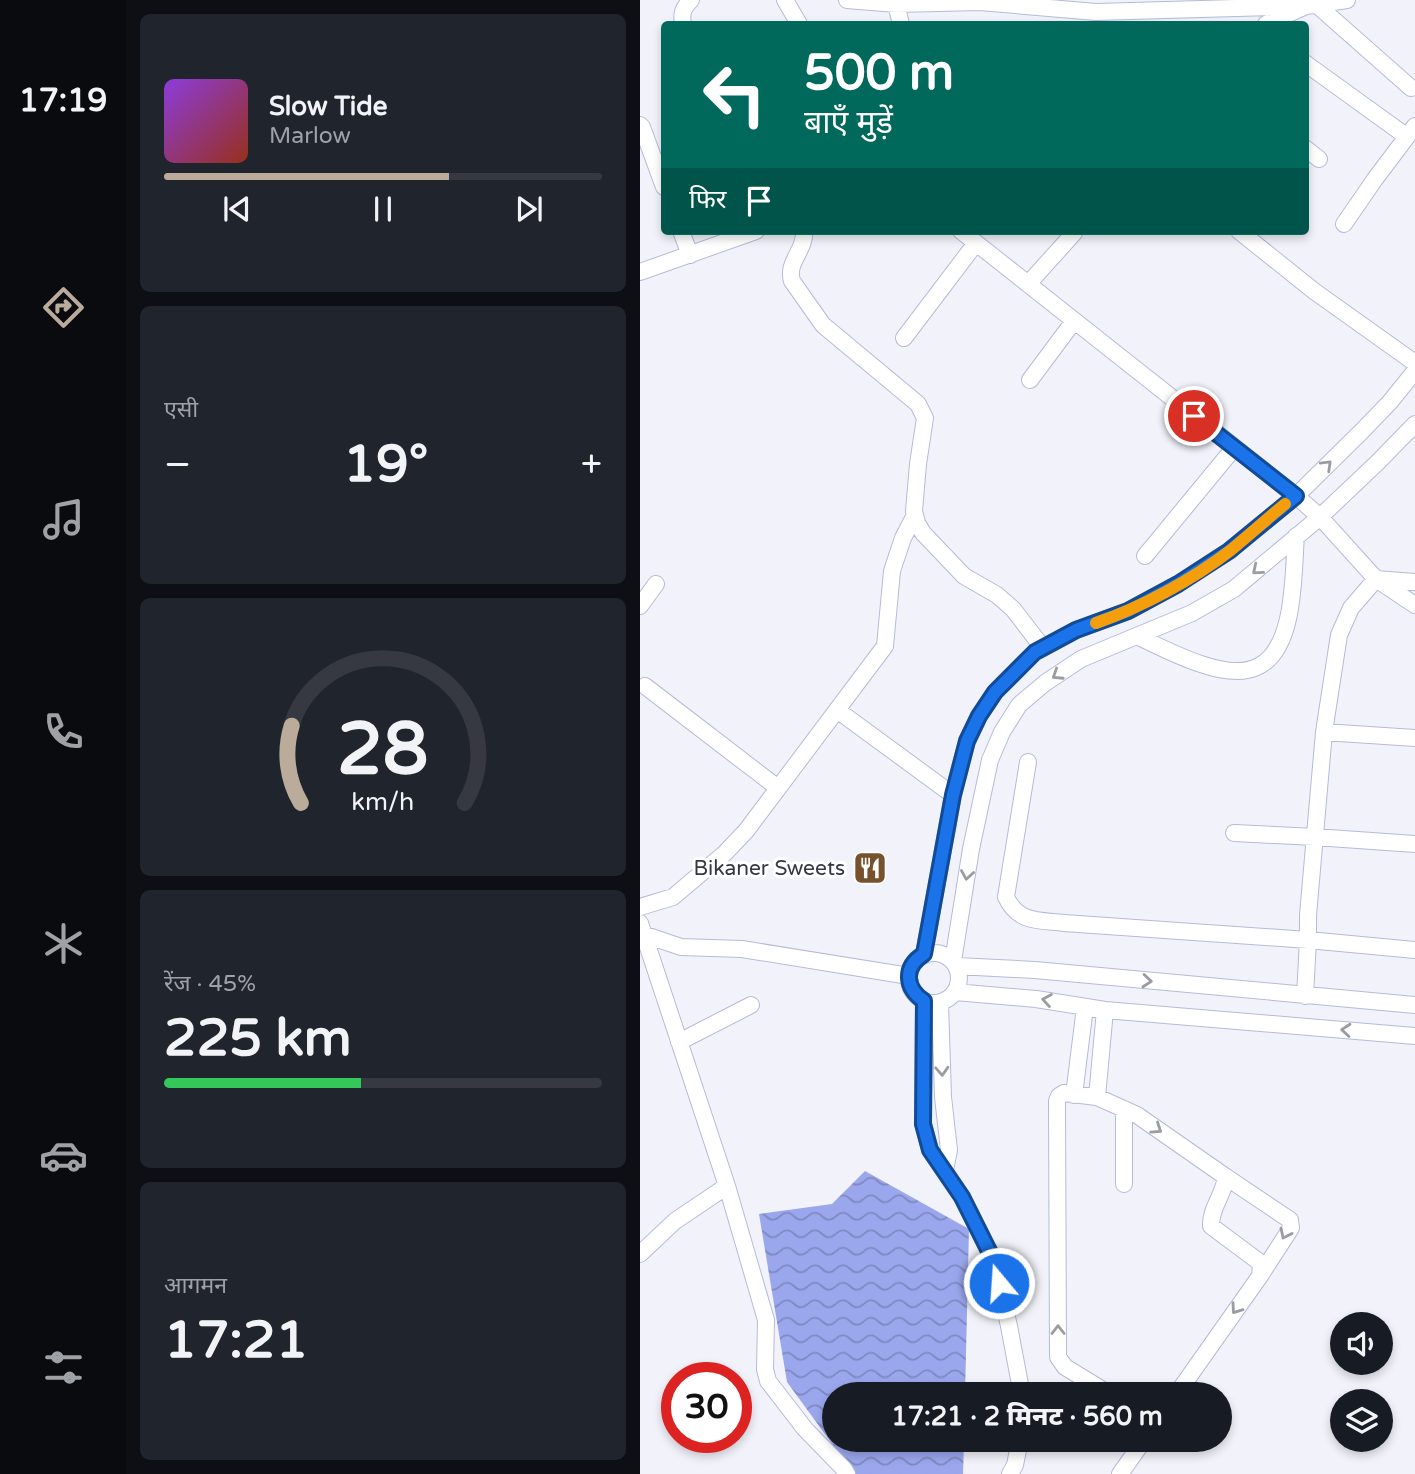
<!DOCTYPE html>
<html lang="hi">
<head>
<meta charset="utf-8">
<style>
	:root { --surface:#171b24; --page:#20242c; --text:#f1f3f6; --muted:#9ea1a6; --line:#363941; --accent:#baab9b }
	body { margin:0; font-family:"Varela Round","Noto Sans Devanagari",sans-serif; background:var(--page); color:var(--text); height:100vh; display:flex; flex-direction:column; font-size:26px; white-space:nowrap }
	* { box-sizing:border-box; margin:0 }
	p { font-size:23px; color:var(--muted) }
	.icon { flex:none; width:38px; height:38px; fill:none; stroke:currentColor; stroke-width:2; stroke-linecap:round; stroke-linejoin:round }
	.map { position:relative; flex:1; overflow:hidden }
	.drawer { display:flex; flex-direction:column; gap:14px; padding:14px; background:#0d0f14; width:514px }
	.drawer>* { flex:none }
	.guide { position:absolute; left:21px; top:21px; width:648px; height:214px; border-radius:7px; box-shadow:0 4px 10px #0003; background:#00695c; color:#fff; overflow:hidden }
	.tools { position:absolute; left:690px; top:1312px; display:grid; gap:14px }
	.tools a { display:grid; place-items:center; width:63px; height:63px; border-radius:50%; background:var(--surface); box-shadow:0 4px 10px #0003; font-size:35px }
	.speed { position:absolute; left:21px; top:1362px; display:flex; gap:14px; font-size:35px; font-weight:700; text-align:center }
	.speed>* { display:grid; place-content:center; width:91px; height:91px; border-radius:50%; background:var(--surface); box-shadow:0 4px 10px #0003; line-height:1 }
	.speed .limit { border:10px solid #d22; background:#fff; color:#111 }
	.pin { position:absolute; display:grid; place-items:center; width:60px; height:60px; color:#fff; margin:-30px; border:4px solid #fff; border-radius:50%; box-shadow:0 2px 7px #0007 }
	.me { position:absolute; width:77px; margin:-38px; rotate:342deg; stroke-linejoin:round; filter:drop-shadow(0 0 5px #0008) }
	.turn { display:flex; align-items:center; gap:24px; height:147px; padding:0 28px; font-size:32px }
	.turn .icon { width:91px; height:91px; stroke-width:2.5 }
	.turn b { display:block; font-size:49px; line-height:60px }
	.then { display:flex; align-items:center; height:66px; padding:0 28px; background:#0003; gap:14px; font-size:26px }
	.big { font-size:52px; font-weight:800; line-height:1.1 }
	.drawer .card { flex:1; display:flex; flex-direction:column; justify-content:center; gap:10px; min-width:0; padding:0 24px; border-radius:10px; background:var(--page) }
	.drawer .dial { align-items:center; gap:0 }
	.dial svg { height:182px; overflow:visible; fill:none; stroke:var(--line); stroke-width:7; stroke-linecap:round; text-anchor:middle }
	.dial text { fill:var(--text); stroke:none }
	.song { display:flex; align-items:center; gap:21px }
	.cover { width:84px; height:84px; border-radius:10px; background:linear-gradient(135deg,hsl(270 70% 55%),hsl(10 70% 35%)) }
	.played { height:7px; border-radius:4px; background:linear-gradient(90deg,var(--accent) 65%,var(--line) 65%) }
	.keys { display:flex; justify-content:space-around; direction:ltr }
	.heat { display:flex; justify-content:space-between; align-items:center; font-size:38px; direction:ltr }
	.charge { height:10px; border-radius:5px; background:linear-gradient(90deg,#34c759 45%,var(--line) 0) }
	.trip { position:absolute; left:182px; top:1382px; width:410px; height:70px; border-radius:35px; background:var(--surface); box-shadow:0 4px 10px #0003; font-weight:800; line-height:70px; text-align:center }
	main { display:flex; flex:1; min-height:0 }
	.menu { display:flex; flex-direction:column; width:126px; justify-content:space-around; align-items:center; background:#090b0e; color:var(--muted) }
	.menu .icon { width:49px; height:49px }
	.menu .active { color:var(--accent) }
	.menu b { font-size:32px; color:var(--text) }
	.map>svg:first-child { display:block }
</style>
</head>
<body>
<main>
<nav class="menu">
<b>17:19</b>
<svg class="icon active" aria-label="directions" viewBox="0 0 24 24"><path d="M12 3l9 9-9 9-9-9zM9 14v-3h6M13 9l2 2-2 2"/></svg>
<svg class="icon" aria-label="music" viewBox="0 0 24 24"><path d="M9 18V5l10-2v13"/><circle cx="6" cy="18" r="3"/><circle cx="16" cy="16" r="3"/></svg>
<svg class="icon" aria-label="phone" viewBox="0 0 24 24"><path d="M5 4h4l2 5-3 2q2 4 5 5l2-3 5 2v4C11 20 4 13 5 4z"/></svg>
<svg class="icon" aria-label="climate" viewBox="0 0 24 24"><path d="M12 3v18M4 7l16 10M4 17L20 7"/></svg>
<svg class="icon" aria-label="car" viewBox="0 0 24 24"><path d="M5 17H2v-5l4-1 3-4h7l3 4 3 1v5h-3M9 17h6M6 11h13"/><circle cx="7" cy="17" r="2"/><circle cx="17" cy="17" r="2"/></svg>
<svg class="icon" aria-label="filters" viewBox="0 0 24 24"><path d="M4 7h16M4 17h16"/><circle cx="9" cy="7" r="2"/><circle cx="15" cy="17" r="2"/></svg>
</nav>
<section class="drawer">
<div class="card">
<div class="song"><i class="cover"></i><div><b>Slow Tide</b><p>Marlow</p></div></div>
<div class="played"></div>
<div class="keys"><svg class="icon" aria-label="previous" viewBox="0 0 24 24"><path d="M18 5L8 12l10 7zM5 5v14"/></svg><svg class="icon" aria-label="pause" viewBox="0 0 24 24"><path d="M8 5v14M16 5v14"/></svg><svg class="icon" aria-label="next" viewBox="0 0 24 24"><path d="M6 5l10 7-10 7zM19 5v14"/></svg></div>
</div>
<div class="card"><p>एसी</p>
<div class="heat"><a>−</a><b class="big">19°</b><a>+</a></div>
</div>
<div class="card dial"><svg viewBox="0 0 100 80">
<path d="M14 69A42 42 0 1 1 86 69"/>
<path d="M14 69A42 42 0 0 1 10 35" stroke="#baab9b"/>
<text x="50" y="56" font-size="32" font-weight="700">28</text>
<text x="50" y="72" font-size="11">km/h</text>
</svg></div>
<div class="card"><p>रेंज · 45%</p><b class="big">225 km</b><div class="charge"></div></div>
<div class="card"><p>आगमन</p><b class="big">17:21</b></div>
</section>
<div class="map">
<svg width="775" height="1474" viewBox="0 0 775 1474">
	<defs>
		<pattern id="water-waves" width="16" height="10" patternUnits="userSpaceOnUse" patternTransform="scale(1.75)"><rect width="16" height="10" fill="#9aa7ed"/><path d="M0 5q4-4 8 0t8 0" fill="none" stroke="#7e89c2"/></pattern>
	</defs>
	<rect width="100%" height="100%" fill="#f2f3fa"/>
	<path fill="url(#water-waves)" d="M 225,1171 L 329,1229 L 325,1395 L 194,1395 L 194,1440 L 324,1440 L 323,1474 L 214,1474 L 147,1382 L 119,1214 L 192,1204 Z"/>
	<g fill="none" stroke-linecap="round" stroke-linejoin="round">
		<defs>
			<path id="minor" d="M 145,0 L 159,24
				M 207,0 L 256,4 L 340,2 L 456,12 L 666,6
				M 255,0 L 261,24
				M 677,5 L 771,88
				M 43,24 C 41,13 43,8 51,0
				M 626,24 L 666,6 L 707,0
				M 665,63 L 766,136
				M 0,125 L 2,127 L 24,187
				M 665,148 L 679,159
				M 704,224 L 735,179 L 775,126
				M 41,231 L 50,255
				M 164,231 C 166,250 146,262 152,281 L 183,325 L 278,404 L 285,418 L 278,464 L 274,511 L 277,523 L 283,533 L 324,576 L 357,595 L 373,609 L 403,648
				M 321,231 L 656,496 L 680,517 L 736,579 L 775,605
				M 599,231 L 674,291 L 775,363
				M 0,272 L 116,231
				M 388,284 L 434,233
				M 264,338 L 336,243
				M 390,380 L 434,321
				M 505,556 L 594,448
				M 0,606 L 16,584
				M 497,636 C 518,646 539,657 561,664 C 578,670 602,675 619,666 C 656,647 653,572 656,536
				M 5,686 L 138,788
				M 197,710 L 313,795
				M 684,732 L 775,738
				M 388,762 L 366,897 C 378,923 398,920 424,923 L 668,940 L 775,950
				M 594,833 L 675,837 L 775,844
				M 0,907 L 33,897 L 85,853 L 106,831 L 245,646 L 252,571 L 263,538 L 275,515
				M 0,923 L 87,1186 L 126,1320 L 125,1369 L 128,1381 L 165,1429 L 204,1469 L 207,1474
				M 0,933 L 41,947 L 102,949 L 269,976
				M269 978a25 25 0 1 1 50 0a25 25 0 1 1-50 0Z
				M 284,954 L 313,795 L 327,741 L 339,716 L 355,692 L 395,652 L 436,630 L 488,611 L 538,584 L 589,551 L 656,496 L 722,431 L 750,402 L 775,371
				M 313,961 L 331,849 L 350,760 L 362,732 L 379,705 L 405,683 L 441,659 L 552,613 L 594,589 L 680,517 L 738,462 L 775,424
				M 317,966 L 395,970 L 775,1005
				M 315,992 L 396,999 L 465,1010 L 775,1036
				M 665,996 L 668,940 L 668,915 L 684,732 L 699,635 L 711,608 L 736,579 L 775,582
				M 284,1001 L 283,1124 L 290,1150 L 322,1197 L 354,1261 L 369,1326 L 382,1395
				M 300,1003 L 303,1097 L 309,1150 L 305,1170
				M 39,1042 L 111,1005
				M 434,1095 L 445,1007
				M 457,1097 L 465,1010
				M 484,1109 L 484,1184
				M 586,1177 L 650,1220 L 651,1228 L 620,1276
				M 0,1254 L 35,1221 L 87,1186
				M 471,1395 L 425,1367 L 418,1357 L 417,1101 L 419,1096 L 424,1093 L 457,1097 L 497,1115 L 586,1177 C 584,1194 570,1209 571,1226 L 618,1261 L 621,1266 L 620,1276 L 536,1395
				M 370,1474 L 375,1465 L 380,1440
				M 480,1474 L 504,1440"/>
		</defs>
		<use href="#minor" stroke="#b4bbd9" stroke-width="18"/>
		<use href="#minor" stroke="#fff" stroke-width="16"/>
	</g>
	<defs><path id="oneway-chevron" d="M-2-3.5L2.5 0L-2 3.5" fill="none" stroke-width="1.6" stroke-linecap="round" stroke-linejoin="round" transform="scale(1.75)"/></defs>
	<g stroke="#9a9ca2">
		<use href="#oneway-chevron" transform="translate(687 465) rotate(-44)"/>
		<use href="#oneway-chevron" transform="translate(617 570) rotate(140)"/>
		<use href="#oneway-chevron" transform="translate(417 675) rotate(147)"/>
		<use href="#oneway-chevron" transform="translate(327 875) rotate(99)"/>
		<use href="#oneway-chevron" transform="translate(507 981) rotate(5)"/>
		<use href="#oneway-chevron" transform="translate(407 1000) rotate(-171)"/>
		<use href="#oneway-chevron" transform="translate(706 1030) rotate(-175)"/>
		<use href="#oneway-chevron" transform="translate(302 1071) rotate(87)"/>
		<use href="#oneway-chevron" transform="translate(517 1129) rotate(34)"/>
		<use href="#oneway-chevron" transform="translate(645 1234) rotate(116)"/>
		<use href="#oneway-chevron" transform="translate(596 1309) rotate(125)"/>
		<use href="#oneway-chevron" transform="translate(418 1330) rotate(-90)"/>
	</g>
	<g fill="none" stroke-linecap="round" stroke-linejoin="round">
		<defs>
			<path id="route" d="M 359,1283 L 354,1261 L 322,1197 L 290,1150 L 283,1124 L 284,1001 C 265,988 263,967 284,954 L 313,795 L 327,741 L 339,716 L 355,692 L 395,652 L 436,630 L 488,611 L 538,584 L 589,551 L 656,496 L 554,416"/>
		</defs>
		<use href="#route" stroke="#114b97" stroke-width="18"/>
		<use href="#route" stroke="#1a73e8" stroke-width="12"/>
		<path stroke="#f59e0b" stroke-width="12" d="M 456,623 C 502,607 552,580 591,550 C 609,535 627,519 645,504"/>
	</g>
	<defs>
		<symbol id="restaurant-square" viewBox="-11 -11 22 22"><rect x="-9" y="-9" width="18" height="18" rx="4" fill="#76522c" stroke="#fff"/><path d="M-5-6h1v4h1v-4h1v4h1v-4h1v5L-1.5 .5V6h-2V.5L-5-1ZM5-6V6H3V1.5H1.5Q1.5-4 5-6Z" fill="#fff"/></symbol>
	</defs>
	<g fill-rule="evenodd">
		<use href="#restaurant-square" x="211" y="849" width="38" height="38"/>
	</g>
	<g text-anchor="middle" stroke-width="6" stroke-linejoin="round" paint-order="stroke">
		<g font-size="21" fill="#353844" stroke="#fff" text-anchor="end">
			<text x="205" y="875">Bikaner Sweets</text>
		</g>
	</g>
</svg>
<div class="tools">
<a><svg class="icon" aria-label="sound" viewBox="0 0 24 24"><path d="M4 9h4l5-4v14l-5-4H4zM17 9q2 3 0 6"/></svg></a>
<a><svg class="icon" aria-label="layers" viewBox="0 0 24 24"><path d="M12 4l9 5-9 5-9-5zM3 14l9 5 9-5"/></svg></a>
</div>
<div class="speed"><div class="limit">30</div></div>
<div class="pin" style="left:554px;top:416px;background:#d93025"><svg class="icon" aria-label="arrive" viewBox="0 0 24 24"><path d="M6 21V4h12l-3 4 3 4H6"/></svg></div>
<svg class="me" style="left:359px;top:1283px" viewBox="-20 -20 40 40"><circle r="17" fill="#1a73e8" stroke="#fff" stroke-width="3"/><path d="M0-11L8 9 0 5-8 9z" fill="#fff"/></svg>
<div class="trip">17:21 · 2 मिनट · 560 m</div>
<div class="guide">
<div class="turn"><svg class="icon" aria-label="left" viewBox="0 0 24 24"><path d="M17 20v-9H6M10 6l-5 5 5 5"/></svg><div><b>500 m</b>बाएँ मुड़ें</div></div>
<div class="then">फिर<svg class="icon" aria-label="arrive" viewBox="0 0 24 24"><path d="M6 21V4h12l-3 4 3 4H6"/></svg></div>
</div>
</div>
</main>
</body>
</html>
